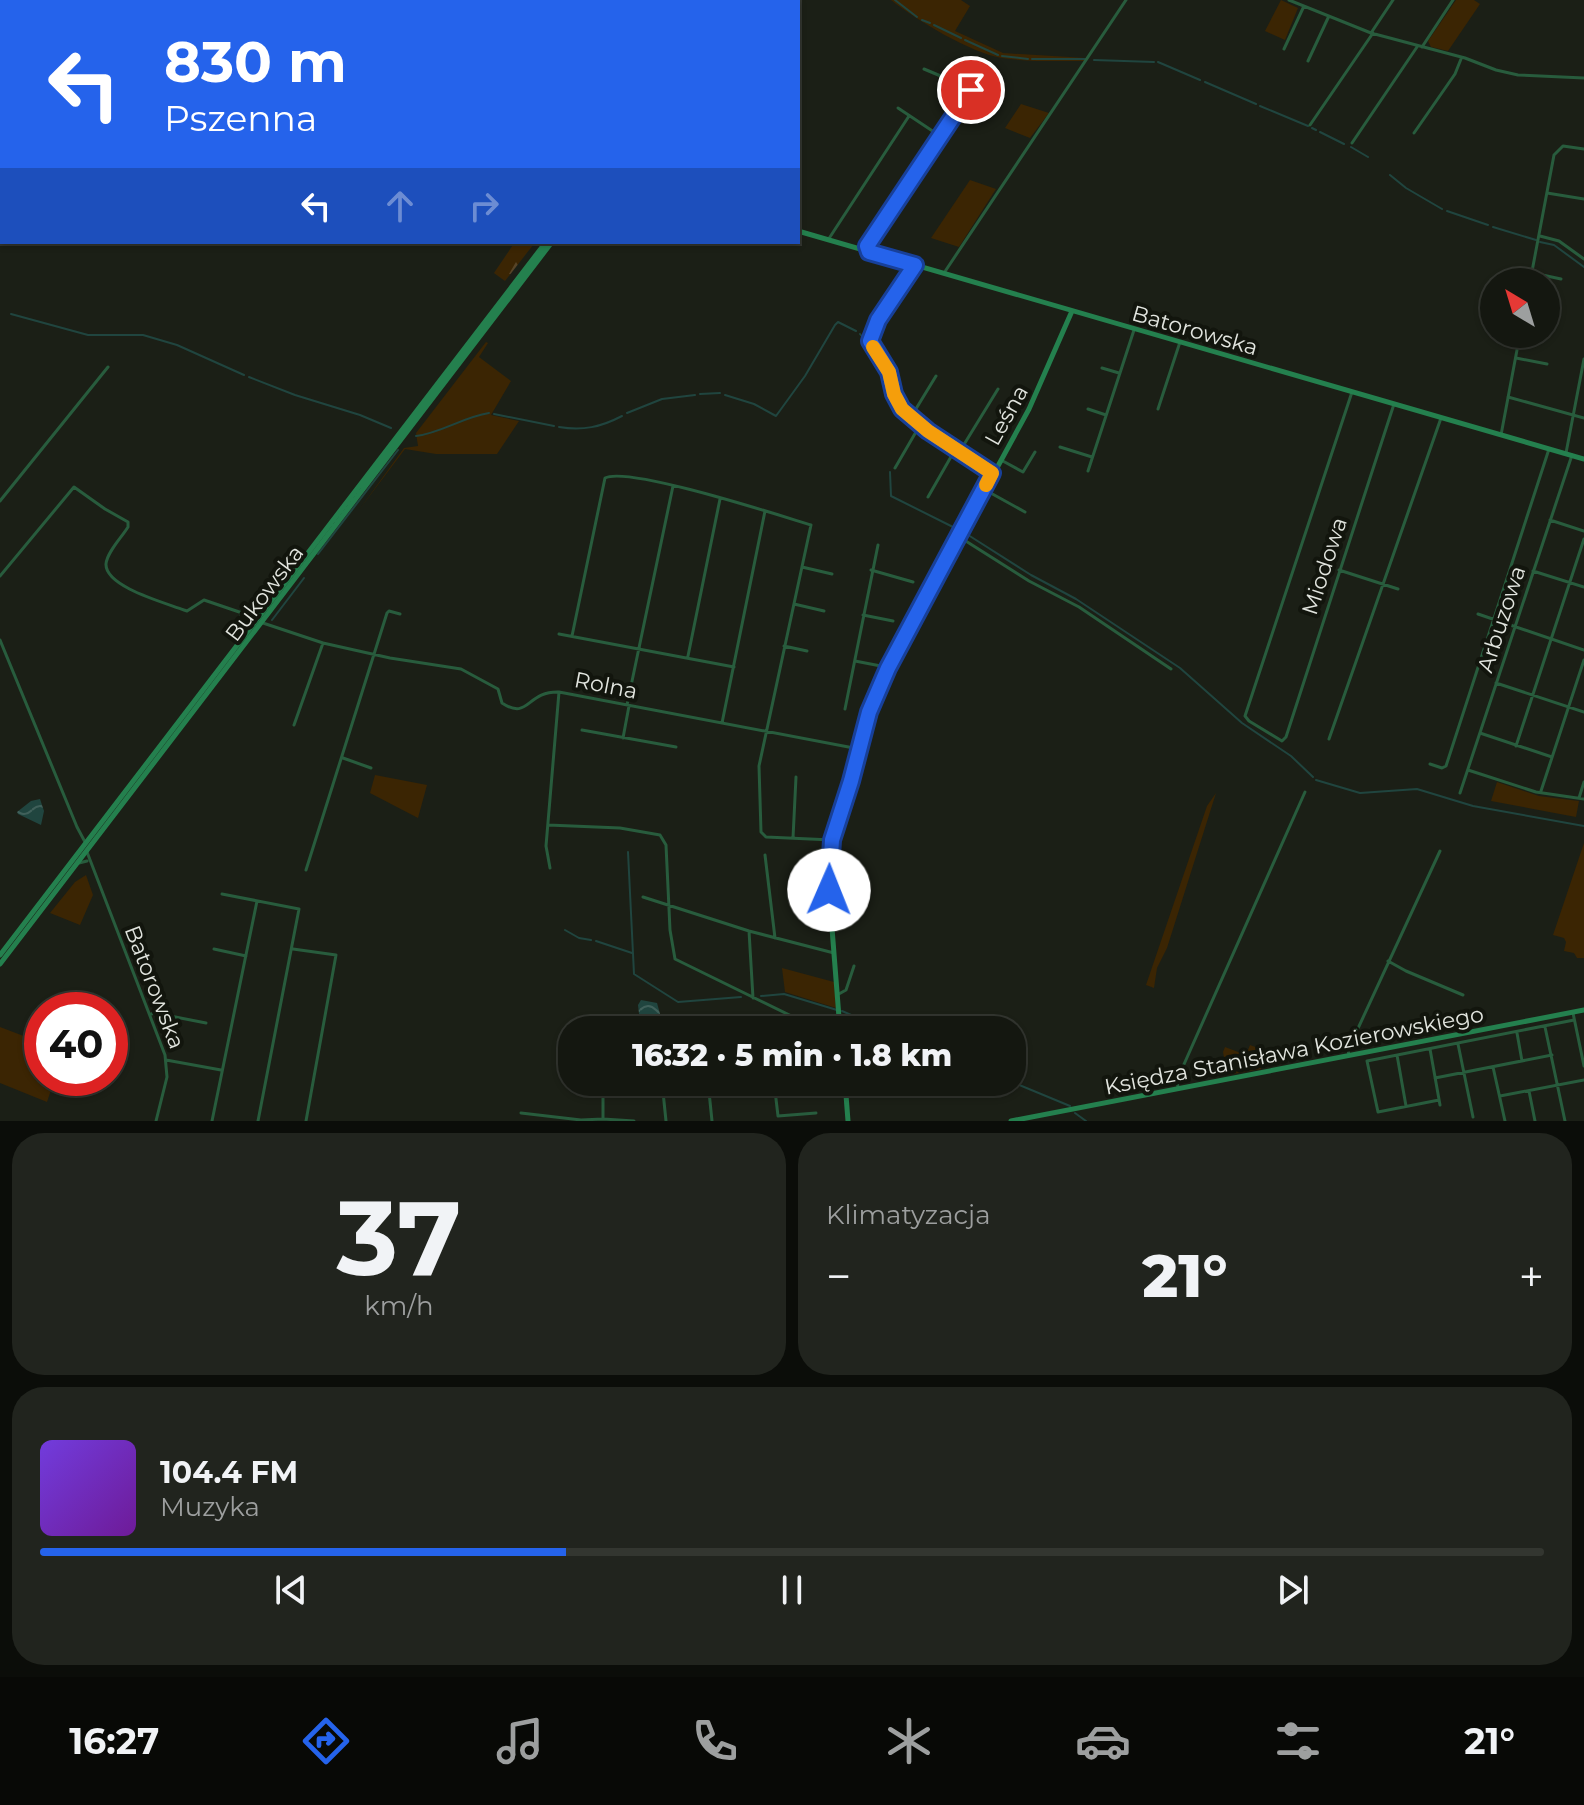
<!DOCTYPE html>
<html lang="pl">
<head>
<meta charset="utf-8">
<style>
	:root { --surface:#141710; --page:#21241e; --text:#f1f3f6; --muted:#9d9f9f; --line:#333630; --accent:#2563eb }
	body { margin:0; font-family:Montserrat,sans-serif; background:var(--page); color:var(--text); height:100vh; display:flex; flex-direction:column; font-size:30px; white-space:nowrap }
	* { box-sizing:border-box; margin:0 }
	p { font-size:26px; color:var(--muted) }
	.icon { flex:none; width:44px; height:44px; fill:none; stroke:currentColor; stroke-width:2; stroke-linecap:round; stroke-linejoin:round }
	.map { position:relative; height:1121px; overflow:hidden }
	.panel { display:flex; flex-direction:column; gap:12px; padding:12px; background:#0b0d09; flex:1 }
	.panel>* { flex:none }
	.guide { position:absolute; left:0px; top:0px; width:800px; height:244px; box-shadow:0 2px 6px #0004,0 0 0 2px var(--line); background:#2563eb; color:#fff; overflow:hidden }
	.needle { width:52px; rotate:322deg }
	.tools { position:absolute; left:1480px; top:268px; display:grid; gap:16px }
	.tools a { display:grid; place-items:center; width:80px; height:80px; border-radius:50%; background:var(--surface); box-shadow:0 2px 6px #0004,0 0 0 2px var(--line); font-size:40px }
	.speed { position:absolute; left:24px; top:992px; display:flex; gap:16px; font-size:40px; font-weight:700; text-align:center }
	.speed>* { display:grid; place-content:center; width:104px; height:104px; border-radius:50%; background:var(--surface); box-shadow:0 2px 6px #0004,0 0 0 2px var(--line); line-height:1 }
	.speed .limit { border:12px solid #d22; background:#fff; color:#111 }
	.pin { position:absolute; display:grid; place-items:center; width:68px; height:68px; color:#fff; margin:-34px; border:4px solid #fff; border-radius:50%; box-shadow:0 2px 8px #0007 }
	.me { position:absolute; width:88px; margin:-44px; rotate:1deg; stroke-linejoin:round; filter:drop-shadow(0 0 6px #0008) }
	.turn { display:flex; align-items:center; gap:28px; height:168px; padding:0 32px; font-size:36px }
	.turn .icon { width:104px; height:104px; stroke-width:2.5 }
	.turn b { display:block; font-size:56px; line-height:68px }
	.lanes { display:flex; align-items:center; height:76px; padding:0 32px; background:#0003; justify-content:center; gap:40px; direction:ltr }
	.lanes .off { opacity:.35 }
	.big { font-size:60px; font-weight:800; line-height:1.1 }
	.panel .card { flex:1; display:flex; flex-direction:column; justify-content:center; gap:12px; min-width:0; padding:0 28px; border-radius:32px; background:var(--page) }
	.panel .dial { align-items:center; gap:0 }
	.dial b { font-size:104px; line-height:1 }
	.song { display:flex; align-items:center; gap:24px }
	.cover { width:96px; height:96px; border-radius:12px; background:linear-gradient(135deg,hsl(260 70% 55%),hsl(280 70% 35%)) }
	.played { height:8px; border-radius:4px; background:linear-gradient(90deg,var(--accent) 35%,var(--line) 35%) }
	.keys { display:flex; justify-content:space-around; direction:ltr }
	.heat { display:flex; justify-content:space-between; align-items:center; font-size:44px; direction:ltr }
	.panel .tiles { flex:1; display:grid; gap:12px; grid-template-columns:1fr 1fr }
	.card:last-child { grid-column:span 2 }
	.trip { position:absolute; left:558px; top:1016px; width:468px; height:80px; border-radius:32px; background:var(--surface); box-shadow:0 2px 6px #0004,0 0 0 2px var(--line); font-weight:800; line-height:80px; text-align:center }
	.tab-bar { display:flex; height:128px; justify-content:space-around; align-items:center; background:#080906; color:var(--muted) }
	.tab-bar .icon { width:56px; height:56px }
	.tab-bar .active { color:var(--accent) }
	.tab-bar b { font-size:36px; color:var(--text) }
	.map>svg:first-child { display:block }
</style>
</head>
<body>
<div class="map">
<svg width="1584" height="1121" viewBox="0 0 1584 1121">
	<defs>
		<pattern id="forest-firs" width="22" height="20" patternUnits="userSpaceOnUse" patternTransform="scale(2)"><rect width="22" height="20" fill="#3b2503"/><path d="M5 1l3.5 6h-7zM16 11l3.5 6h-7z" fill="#574427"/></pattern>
		<pattern id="water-waves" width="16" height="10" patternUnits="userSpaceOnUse" patternTransform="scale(2)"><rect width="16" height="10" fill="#20453f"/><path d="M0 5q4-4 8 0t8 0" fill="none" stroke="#40605a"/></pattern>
	</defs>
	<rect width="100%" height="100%" fill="#1b1f16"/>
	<path fill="#3b2503" d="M 891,0 L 961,0 L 970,6 L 955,31 L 1003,53 L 1086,58 L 1084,61 C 1057,61 1029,62 1002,58 C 971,53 916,20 891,0 Z
		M 1281,0 L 1298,8 L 1285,40 L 1265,31 Z
		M 1456,0 L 1474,0 L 1480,4 L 1448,51 L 1431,47 L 1428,41 Z
		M 1021,104 L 1049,113 L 1030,138 L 1005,128 Z
		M 970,180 L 996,189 L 959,247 L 931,238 Z
		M 486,342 L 488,343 L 479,357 L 511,381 L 491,415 L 519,421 L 497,454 L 436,454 L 405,449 L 359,510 L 404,448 L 418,446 L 416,433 Z
		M 375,775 L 427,785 L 418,818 L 370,793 Z
		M 1497,782 L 1539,796 L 1579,801 L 1576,817 L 1491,801 Z
		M 1216,793 L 1167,948 L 1157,968 L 1154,988 L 1146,985 L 1207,806 Z
		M 1584,843 L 1584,958 L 1577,958 L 1574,953 L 1564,951 L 1566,942 L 1564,938 L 1553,935 Z
		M 86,875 L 93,895 L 80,925 L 50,913 L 75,882 Z
		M 782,968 L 834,982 L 836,1008 L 785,992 Z
		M 0,1027 L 42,1043 L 42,1078 L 55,1078 L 47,1102 L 0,1083 Z
		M 1250,1045 L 1271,1053 L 1267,1062 L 1260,1063 L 1261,1069 L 1227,1075 L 1223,1052 L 1225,1047 L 1246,1055 Z"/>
	<path fill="url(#forest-firs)" d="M 515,242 L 532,242 L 533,245 L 505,281 L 494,273 Z"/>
	<path fill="url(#water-waves)" d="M 40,799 L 44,811 L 41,825 L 18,814 L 17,812 L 31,801 Z
		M 641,1000 L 657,1003 L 662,1021 L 659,1030 L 641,1030 L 638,1005 Z"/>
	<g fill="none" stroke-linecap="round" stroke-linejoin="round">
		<path stroke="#20453f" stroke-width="2" d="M 895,0 L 917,17
			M 726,2 L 727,0
			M 741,2 L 742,0
			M 922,20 L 930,23
			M 934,25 L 961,38
			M 965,40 L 998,55
			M 1002,56 L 1028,59
			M 1032,59 L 1085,59
			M 1094,60 L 1154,62
			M 1158,62 L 1200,80
			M 1205,82 L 1256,104
			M 1260,106 L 1308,126
			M 1312,128 L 1316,130
			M 1320,132 L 1344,144
			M 1351,147 L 1368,157
			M 1390,175 L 1406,188 L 1442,209
			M 1447,211 L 1488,225
			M 1493,227 L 1536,240
			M 1540,242 L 1554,245 L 1584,267
			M 11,314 L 88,335 L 143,335 L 177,345 L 244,375
			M 860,334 L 864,339
			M 249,377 L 295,395 L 360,415 L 391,428
			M 889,388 L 889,390
			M 700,394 L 720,393
			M 725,395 L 754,404 L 776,416 L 805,376 L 835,325 L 838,322 L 856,331
			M 627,413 L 662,399 L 695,395
			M 494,414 L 554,426
			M 559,427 C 583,431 601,427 622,416
			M 416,436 C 441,433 463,417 489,413
			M 890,472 L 891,496 L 959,530
			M 965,533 L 1031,575 L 1076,599 L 1180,668 L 1242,723 L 1291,756 L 1313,777
			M 318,554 L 398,450
			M 272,620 L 304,578
			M 1316,780 L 1360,793 L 1417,789 L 1473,806 L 1584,826
			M 628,852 L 634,974 L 678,1002 L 741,997
			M 565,930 L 579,938 L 591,940
			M 596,941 L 632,953
			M 761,996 L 784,994 L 837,1010
			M 842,1011 L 886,1030
			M 1012,1082 L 1070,1106
			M 1075,1113 L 1086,1121"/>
		<path stroke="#285c3d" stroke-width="3" d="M 1289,0 L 1371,33 L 1465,58 L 1496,70 L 1518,75 L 1584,78
			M 177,2 L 179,0
			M 1371,33 L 1393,0
			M 1422,47 L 1453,0
			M 1284,49 L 1304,6
			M 0,51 L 2,52
			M 1308,61 L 1328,18
			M 924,69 L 986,95
			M 898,108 L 940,136
			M 1310,125 L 1373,33
			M 1414,133 L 1455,74 L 1461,59
			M 1352,143 L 1417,47
			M 1547,193 L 1584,199
			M 1540,236 L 1559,241 L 1584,259
			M 828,240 L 909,116
			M 863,248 L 867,246 L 971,90
			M 915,265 C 905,287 873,315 870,338 C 869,350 883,359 888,369 C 894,381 892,394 899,404 C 910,423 972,460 992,473
			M 944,273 L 1126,0
			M 1533,273 L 1561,279
			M 1530,282 L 1554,155 L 1563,146 L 1584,149
			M 1546,320 L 1552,322
			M 1516,358 L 1547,364
			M 1102,368 L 1119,373
			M 1352,392 L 1245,716 L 1249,721 L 1282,741 L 1286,737 L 1394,404
			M 1508,397 L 1584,418
			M 1088,409 L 1106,415
			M 1158,409 L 1180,342
			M 911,417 L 936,376
			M 1501,435 L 1520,334
			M 1060,447 L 1092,457
			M 960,451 L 998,389
			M 1566,453 L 1584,359
			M 1001,460 L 1023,472 L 1035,452
			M 895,468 L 920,425
			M 1088,471 L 1134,330
			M 987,491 L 1025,512
			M 928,497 L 956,448
			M 0,501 L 108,367
			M 1550,520 L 1584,531
			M 961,538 L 1029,581 L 1079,607 L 1171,669
			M 802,567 L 832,574
			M 871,570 L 913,582
			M 1339,570 L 1398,589
			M 1533,571 L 1584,587
			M 0,576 L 74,487 L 105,509 L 128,522 L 128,527 C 122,537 107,552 106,564 C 105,587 166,603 184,610 L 187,611 L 204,600 L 251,616 L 255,621
			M 794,604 L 824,611
			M 1478,614 L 1584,650
			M 241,615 L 252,622 L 255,621
			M 863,615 L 893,621
			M 263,623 L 323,643 L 390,658 L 461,669 L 498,689 L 502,703 C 529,721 526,691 559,692 L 859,749
			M 559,634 L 734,667
			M 572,636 L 605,478 C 628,466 778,515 811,525 L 759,766 L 761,832 L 766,837 L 832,840
			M 0,640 L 77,827 L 85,842
			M 784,646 L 807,651
			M 688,656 L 720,499
			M 855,661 L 886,667
			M 1496,683 L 1584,712
			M 627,705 L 673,486
			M 845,709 L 878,545
			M 722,723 L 765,511
			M 294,725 L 323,643
			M 582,730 L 676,747
			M 1480,733 L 1552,757
			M 623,738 L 629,706
			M 1329,739 L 1441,418
			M 1516,746 L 1584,539
			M 343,758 L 371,768
			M 1430,764 L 1442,768 L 1446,766 L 1549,449
			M 1468,770 L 1536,792 L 1584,799
			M 1541,791 L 1584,660
			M 1460,793 L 1572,455
			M 1579,798 L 1584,782
			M 548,825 L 620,828 L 660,835 L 666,845 L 670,930 L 675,959 L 820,1030
			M 793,838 L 796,777
			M 87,852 L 165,1055 L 167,1077 L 156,1121
			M 765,855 L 775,938
			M 79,863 L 87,861
			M 550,868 L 546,846 L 559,692
			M 306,870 L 387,613 L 389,611 L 400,614
			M 222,894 L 299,909 L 258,1121
			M 643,897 L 749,931 L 834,953
			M 749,931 L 753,998
			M 214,949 L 246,956
			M 293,949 L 336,955 L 306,1121
			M 1388,961 L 1406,971 L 1463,995
			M 837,995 L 846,990 L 854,966
			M 1573,1013 L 1584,1066
			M 151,1014 L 155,1013 L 206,1023
			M 579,1019 L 598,1030
			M 1545,1027 L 1565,1121
			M 791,1030 L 796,1018
			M 1517,1033 L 1522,1061
			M 1458,1044 L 1473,1117
			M 1430,1049 L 1440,1105
			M 1349,1055 L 1348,1050 L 1440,851
			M 1397,1055 L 1406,1106
			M 166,1060 L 221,1070
			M 1493,1067 L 1505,1121
			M 1435,1078 L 1552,1055
			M 603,1082 L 603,1119 L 634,1121
			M 662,1082 L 666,1121
			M 708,1082 L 712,1121
			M 774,1082 L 778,1116 L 816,1113
			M 1178,1088 L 1177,1080 L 1305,792
			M 1529,1091 L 1535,1121
			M 1500,1096 L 1584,1080
			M 1439,1100 L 1378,1112 L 1367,1061 L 1574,1020
			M 521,1113 L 581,1120 L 603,1119
			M 212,1121 L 257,901"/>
		<path stroke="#24804e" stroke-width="5" d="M 19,2 L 22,0
			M 730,2 L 731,0
			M 736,2 L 737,0
			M 0,15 L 2,14
			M 798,231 L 1584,459
			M 0,955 L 546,242
			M 0,964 L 552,242
			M 840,1030 L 829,890 L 829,855 L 869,712 L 888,668 L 1029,409 L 1072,311
			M 845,1082 L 848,1121
			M 1011,1121 L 1584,1010"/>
	</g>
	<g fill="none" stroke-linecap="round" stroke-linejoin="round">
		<defs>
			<path id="route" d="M 829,890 L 832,840 L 851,781 L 869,712 L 888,668 L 992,473 L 928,431 L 902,409 L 894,394 L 889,372 L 870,341 L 878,320 L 915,265 L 869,252 L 867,246 L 971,90"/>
		</defs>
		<use href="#route" stroke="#184099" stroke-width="20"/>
		<use href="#route" stroke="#2563eb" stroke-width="14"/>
		<path stroke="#f59e0b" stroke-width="14" d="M 873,347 L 889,372 L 894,394 L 902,409 L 928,431 L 992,473 L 986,485"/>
	</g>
	<g text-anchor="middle" stroke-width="8" stroke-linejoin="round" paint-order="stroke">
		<g font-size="22" fill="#e2e5df" stroke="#12150d">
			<text transform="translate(1195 330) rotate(16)" y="8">Batorowska</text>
			<text transform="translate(1006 415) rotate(-61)" y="8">Leśna</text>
			<text transform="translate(1324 566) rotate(-72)" y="8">Miodowa</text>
			<text transform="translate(264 593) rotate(-53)" y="8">Bukowska</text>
			<text transform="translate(1501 619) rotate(-72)" y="8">Arbuzowa</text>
			<text transform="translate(606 685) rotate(11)" y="8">Rolna</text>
			<text transform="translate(155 987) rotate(69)" y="8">Batorowska</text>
			<text transform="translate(1294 1050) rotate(-11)" y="8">Księdza Stanisława Kozierowskiego</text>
		</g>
	</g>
</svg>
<div class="tools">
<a><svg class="needle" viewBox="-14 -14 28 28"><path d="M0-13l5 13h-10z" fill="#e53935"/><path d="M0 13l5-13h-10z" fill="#9d9f9f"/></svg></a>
</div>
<div class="speed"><div class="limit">40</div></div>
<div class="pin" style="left:971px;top:90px;background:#d93025"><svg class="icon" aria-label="arrive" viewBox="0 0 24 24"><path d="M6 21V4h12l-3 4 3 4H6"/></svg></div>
<svg class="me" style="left:829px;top:890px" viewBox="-20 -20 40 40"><circle r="19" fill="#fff"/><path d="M0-13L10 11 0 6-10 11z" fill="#2563eb"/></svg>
<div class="trip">16:32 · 5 min · 1.8 km</div>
<div class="guide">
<div class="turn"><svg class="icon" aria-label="left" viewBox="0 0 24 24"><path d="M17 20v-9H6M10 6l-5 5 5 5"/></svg><div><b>830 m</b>Pszenna</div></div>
<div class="lanes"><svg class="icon" aria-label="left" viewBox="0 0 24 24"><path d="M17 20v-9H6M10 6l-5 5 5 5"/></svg><svg class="icon off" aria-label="ahead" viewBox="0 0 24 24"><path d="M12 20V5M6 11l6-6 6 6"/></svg><svg class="icon off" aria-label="right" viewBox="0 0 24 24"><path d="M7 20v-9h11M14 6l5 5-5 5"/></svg></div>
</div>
</div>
<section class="panel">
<div class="tiles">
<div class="card dial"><b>37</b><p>km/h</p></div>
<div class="card"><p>Klimatyzacja</p>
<div class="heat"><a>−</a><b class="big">21°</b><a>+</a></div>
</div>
<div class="card">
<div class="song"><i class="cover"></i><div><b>104.4 FM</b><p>Muzyka</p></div></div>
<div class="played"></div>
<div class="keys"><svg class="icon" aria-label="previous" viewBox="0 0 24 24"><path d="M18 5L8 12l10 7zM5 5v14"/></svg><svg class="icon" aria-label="pause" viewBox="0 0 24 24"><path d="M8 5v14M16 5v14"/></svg><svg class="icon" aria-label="next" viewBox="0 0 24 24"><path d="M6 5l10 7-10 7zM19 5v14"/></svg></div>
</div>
</div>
</section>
<nav class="tab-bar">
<b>16:27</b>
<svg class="icon active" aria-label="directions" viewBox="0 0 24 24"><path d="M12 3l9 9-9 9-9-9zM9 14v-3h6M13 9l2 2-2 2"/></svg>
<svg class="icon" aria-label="music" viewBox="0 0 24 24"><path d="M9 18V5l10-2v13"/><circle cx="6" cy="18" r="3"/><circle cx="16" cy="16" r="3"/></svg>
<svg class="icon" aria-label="phone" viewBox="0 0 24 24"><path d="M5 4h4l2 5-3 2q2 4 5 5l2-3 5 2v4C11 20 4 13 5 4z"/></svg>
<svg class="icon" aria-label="climate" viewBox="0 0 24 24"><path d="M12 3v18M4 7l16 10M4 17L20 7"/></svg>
<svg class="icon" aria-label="car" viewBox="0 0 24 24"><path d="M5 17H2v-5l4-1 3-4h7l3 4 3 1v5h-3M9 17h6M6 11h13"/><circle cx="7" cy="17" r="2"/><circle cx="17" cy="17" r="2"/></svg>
<svg class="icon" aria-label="filters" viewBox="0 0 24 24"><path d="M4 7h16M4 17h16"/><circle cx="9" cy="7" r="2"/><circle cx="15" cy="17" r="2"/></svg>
<b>21°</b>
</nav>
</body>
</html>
